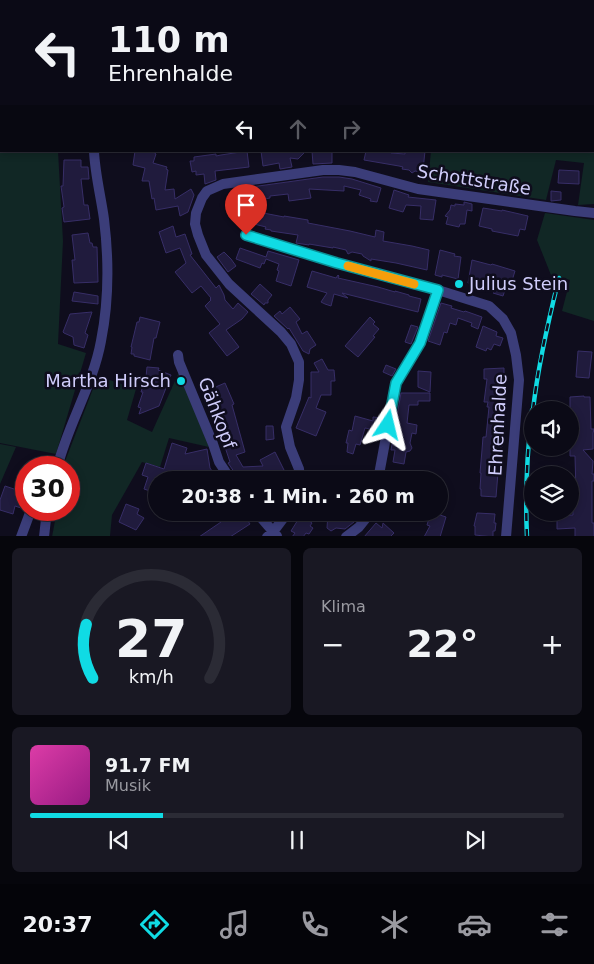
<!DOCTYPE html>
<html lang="de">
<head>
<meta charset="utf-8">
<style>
	:root { --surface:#0b0a16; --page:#191823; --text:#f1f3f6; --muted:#9a9aa1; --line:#2b2b35; --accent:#10dbe4 }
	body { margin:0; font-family:"DejaVu Sans",sans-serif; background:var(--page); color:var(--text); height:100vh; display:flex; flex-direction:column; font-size:19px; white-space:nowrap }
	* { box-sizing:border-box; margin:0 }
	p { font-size:16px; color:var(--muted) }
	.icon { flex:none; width:28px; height:28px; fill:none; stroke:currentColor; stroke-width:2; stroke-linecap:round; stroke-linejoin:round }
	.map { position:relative; height:536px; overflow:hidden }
	.side { display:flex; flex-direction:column; gap:12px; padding:12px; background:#06060c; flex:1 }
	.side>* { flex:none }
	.top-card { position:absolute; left:0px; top:0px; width:595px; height:152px; box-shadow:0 2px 8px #0003,0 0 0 1px var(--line); background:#0b0a16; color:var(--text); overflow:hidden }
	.tools { position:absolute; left:524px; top:401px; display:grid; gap:10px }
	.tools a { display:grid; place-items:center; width:55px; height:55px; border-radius:50%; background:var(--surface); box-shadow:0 2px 8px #0003,0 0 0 1px var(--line); font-size:25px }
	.speed { position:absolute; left:15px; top:456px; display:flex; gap:10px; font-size:25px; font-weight:700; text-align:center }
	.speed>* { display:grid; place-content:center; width:65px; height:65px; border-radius:50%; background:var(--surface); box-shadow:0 2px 8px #0003,0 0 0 1px var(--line); line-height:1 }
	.speed .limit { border:8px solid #d22; background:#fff; color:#111 }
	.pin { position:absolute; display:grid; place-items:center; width:42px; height:42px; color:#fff; margin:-51px -21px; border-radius:50% 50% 50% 0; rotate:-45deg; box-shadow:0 0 5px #0007 }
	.pin .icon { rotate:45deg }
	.me { position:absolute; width:55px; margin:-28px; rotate:10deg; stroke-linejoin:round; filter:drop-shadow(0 0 4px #0008) }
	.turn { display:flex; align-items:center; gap:18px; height:105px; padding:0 25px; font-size:22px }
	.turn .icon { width:65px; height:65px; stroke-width:2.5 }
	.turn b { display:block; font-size:35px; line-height:42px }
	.lanes { display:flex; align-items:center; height:48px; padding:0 25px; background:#0003; justify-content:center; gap:25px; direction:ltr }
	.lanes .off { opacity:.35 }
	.big { font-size:38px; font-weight:700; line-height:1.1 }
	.side .tile { flex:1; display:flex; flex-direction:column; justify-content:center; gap:8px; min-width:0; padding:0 18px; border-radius:8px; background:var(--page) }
	.side .dial { align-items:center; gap:0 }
	.dial svg { height:130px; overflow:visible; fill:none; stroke:var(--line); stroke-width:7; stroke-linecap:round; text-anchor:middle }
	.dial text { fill:var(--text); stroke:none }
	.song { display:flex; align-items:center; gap:15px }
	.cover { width:60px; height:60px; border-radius:8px; background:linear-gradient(135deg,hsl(320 70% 55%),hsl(310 70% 35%)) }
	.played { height:5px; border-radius:2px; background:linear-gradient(90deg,var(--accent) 25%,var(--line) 25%) }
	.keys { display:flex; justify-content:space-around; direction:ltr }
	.heat { display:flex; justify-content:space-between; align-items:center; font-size:28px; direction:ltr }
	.side .tiles { flex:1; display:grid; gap:12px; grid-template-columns:1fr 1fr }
	.tile:last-child { grid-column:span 2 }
	.trip { position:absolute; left:148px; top:471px; width:300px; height:50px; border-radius:25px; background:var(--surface); box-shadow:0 2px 8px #0003,0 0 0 1px var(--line); font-weight:700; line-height:50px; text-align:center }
	.tabs { display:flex; height:80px; justify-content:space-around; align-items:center; background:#040409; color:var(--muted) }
	.tabs .icon { width:35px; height:35px }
	.tabs .on { color:var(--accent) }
	.tabs b { font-size:22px; color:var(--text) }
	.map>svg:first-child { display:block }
</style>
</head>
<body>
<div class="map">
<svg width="594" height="537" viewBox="0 0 594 537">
	<rect width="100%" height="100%" fill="#0f0d1d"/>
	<path fill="#112725" d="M 0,0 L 58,0 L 58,1 L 1,1 L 1,151 L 58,151 L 63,241 L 58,344 L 86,353 L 56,454 L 0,443 Z
		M 594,111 L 594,204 L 578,205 L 584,163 L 556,160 L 546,200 L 428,182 L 431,151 L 594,151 Z
		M 545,213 L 594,220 L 594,321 L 562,311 L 570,280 L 551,275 L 537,240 Z
		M 179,372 L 209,447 L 169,438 L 160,467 L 142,462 L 112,515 L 110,536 L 52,537 L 57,510 L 69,510 L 69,468 L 64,467 L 64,464 L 98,376 L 136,389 L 127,420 L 152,432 Z
		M 0,444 L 16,447 L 0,484 Z"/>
	<path fill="#201b3d" stroke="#372e67" d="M 135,151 L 156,151 L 155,154 L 156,154 L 153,163 L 167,167 L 166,169 L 168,170 L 165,190 L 174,189 L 175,199 L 191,189 L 194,195 L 188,212 L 180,216 L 178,206 L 156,210 L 154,198 L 152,199 L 149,181 L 142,181 L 145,168 L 133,165 Z
		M 247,151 L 249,167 L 215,171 L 216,180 L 205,184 L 204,174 L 196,175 L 196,171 L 192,172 L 190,161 L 194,161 L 194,157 L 216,154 L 216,156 L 221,155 Z
		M 261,151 L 306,151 L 298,159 L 290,158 L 292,167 L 280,169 L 279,163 L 263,166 Z
		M 312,151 L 332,151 L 332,163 L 313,164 Z
		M 366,151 L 391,151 L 391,153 L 405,154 L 405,151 L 425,151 L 423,170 L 422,172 L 415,171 L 412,173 L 409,170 L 402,169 L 403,167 L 399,166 L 364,160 Z
		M 64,160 L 81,160 L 81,167 L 88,167 L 89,179 L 81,179 L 84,205 L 88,205 L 90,219 L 64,222 L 62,208 L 64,207 L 61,186 L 63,186 Z
		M 559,170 L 579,171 L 579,184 L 558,183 Z
		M 323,177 L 339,177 L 352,179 L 381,188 L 377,202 L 370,201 L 371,199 L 359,195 L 361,190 L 344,186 L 344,191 L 309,189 L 311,198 L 289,201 L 288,194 L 270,196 L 270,198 L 265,199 L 263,205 L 253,207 L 252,199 L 238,200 L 237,189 Z
		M 394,190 L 409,195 L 408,197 L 436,200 L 433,220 L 420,219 L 421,206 L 406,205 L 403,212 L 389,208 Z
		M 551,191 L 561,192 L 561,200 L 551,201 Z
		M 464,202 L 472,204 L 472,211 L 467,210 L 465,224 L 460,224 L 459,227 L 446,224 L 448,217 L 445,216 L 450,210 L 451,205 L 455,206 L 455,204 L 464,205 Z
		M 483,208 L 502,211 L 502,210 L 528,216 L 525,230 L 520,229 L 518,236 L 492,231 L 492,229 L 479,226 Z
		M 253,211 L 284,217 L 284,216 L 308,220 L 308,223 L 350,231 L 375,237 L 376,230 L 384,232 L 383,241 L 412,246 L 429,250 L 427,270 L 396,263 L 371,259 L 371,261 L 363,256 L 362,254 L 352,252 L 348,254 L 346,250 L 333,247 L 333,248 L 309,244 L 309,245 L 296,243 L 298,235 L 271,231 L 271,230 L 265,229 L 266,227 L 250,223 Z
		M 173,226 L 176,237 L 185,234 L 192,254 L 190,255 L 216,288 L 219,285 L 224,295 L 225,300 L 233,309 L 238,303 L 248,312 L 242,319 L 226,330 L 239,347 L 227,356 L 209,333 L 220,324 L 205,306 L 211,300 L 210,299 L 211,298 L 201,286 L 192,293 L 175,272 L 186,263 L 180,248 L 166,253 L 159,232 Z
		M 88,233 L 90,243 L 92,243 L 93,247 L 97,247 L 98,282 L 74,283 L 72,260 L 75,260 L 72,235 Z
		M 240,248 L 266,257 L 268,251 L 299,260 L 291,286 L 276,281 L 279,271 L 277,270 L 279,264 L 266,259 L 264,264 L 262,263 L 260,268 L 236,259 Z
		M 440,250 L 455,254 L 454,256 L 461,257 L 458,279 L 442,275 L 442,277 L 435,275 Z
		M 224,252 L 231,259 L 236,266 L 228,272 L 217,257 Z
		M 472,260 L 491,265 L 492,264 L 515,271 L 511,284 L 509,283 L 506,291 L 505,290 L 503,296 L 493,293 L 494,292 L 488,290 L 489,288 L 468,283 Z
		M 312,271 L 336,278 L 338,275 L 339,276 L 338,278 L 378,287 L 395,292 L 395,291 L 409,295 L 409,296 L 421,299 L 418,312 L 342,293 L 348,298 L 334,294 L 331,306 L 325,304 L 321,302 L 327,293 L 307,287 Z
		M 260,284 L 272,295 L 268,300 L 268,303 L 265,303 L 264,305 L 251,294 Z
		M 74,292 L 98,296 L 98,304 L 72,301 Z
		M 441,303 L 452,306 L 451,308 L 464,312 L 465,311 L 482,317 L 478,329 L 471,326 L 472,323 L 458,318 L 456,325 L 450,323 L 447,333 L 444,332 L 440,345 L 428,341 Z
		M 290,307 L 300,319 L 296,322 L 302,334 L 307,331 L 316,345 L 310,349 L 309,354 L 303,351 L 289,328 L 288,329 L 274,316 L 280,311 L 282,314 Z
		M 92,312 L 85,333 L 88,335 L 84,348 L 74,345 L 73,337 L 64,333 L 63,332 L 70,314 Z
		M 140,317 L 160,322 L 156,338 L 154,338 L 150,360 L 134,356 L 134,354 L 131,354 L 132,347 L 131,347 L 137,322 L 139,322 Z
		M 370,317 L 375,322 L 373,324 L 379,329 L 373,336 L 375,337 L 358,357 L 345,346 Z
		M 411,325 L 418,327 L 411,344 L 405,342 Z
		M 483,326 L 497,332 L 496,336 L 503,338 L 500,346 L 494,344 L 491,350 L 487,348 L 486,351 L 476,347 Z
		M 578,351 L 592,352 L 589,378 L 576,377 Z
		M 322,359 L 328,370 L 334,370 L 335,381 L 331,381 L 331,395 L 321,395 L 316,408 L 326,412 L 316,436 L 296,428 L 309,397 L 311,398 L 311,372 L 319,372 L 314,363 Z
		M 386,365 L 396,369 L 392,376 L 383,372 Z
		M 147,367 L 159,368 L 158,370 L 171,375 L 159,406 L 139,414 L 141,408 L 138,407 L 143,392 L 141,392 L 146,377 Z
		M 504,368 L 504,395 L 502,395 L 501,414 L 503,414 L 501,441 L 503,446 L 500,448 L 496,497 L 481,496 L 481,489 L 480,489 L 481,473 L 480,473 L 482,450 L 483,437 L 486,437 L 489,407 L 487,407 L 488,402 L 484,402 L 487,379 L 484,379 L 484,369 Z
		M 418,371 L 431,372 L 430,392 L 418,387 Z
		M 225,383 L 234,404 L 232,405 L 245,452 L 236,455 L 243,467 L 263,466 L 260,460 L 275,452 L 285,472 L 276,477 L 276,480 L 270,480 L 266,472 L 253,480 L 238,480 L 237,476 L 228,463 L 230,462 L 222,438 L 224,437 L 231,446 L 224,428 L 220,430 L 218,423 L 225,420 L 211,389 Z
		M 401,393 L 430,393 L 430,401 L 418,401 L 418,405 L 409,405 L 407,423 L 417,425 L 416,434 L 412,433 L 410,443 L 412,448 L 410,451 L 406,452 L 404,464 L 393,462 L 395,450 L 391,450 Z
		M 584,396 L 584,397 L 590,397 L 591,429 L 594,429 L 593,433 L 593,449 L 583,450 L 593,461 L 592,474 L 594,474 L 594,481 L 592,481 L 592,523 L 594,523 L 594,537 L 575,537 L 575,528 L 557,529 L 557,516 L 573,515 L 572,491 L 576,491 L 575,456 L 570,456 L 570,397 Z
		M 355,416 L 373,421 L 373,417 L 382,418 L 380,431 L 365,428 L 360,445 L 356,444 L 353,454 L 347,452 L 348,443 L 346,443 L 349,430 L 352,431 Z
		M 266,426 L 273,426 L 274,439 L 266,440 Z
		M 172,443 L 187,448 L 185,454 L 207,449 L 210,468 L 218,480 L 156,480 L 156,493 L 144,489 L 148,477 L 142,475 L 146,463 L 164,469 Z
		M 5,486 L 26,493 L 26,505 L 24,509 L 15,506 L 13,514 L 0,510 L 0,500 Z
		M 126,504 L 139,509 L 137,514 L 144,518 L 136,530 L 119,522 Z
		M 215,512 L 240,512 L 244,519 L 246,518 L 250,524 L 230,537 L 199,537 L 221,522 Z
		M 353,512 L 362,512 L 354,522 L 345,529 L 336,528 L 331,531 L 327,528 L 328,514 L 353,517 Z
		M 378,512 L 399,512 L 398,520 L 376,516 Z
		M 431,512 L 446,517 L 440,537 L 424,537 L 430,526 L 427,525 Z
		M 477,513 L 495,514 L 494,523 L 496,523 L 495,531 L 493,531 L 493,537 L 475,535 L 475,526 L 474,526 Z
		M 301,515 L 312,523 L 310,526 L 313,528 L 309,534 L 306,533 L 303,537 L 292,537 L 295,533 L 291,531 Z
		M 376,523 L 382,528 L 383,523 L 394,533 L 391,536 L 392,537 L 364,537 Z"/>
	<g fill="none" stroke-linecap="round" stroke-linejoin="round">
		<path stroke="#3b3d79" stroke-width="10" d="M 512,1 L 512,0
			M 541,1 L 542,0
			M 246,235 L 337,263 L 438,290 L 489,306 L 503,319 L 511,333 L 516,355 L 519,380 L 506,537
			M 178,355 L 179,362 L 213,444 L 219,462 L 231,480
			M 57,468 C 68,424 93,385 101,341 C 109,301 109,260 104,219 C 101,197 95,174 94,151
			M 300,480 L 299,469 L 290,447 L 286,427 L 296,398 L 299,380 L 299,362 L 291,344 L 281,332 L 229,284 L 206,255 L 198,235 L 195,224 L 196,213 L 202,198 L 207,191 L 223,184 L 323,170 L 339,170 L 355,172 L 418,189 L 575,211 L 594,213
			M 378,480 L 396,383 L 420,343 L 438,290
			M 256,512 L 277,536
			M 21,537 L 31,510
			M 44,537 L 47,510
			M 267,537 L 273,532 L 288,512
			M 346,537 L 359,527 L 371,512"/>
		<defs>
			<path id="rail" d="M 533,410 C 538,365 548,322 559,278
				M 527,537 C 525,494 527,452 532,410"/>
		</defs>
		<use href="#rail" stroke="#10dbe4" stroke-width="4.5"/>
		<use href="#rail" stroke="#0f0d1d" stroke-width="2.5" stroke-dasharray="8" stroke-linecap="butt"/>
	</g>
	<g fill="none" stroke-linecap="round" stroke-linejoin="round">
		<defs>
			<path id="route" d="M 246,235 L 337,263 L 438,290 L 420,343 L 396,383 L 388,425"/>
		</defs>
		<use href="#route" stroke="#0a8e94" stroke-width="12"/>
		<use href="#route" stroke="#10dbe4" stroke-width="9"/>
		<path stroke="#f59e0b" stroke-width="9" d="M 348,266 L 414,284"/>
	</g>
	<g fill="#10dbe4" stroke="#0f0d1d" stroke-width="2">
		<circle cx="459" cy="284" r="5"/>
		<circle cx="181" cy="381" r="5"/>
	</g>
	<g text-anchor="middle" stroke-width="5" stroke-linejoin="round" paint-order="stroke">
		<g font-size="18" fill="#d0cdfb" stroke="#0f0d1d">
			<text transform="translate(474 180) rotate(9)" y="6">Schottstraße</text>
			<text transform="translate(217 413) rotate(69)" y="6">Gähkopf</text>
			<text transform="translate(498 425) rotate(-87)" y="6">Ehrenhalde</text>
		</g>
		<g font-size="18" fill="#d0cdfb" stroke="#0f0d1d" text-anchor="start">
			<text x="469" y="290">Julius Stein</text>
			<text x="171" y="387" text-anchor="end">Martha Hirsch</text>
		</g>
	</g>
</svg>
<div class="tools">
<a><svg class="icon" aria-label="sound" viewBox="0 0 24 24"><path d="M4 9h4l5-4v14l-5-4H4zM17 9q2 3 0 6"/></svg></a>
<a><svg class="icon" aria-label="layers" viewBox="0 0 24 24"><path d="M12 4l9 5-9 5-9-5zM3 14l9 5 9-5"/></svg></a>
</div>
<div class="speed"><div class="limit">30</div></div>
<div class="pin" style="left:246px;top:235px;background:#d93025"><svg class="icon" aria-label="arrive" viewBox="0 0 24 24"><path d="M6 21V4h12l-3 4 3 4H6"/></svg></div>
<svg class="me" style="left:388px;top:425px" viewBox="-20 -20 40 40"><path d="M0-17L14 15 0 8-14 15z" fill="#10dbe4" stroke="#fff" stroke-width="4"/></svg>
<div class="trip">20:38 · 1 Min. · 260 m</div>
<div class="top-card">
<div class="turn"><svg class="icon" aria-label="left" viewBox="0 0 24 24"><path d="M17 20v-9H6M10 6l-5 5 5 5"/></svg><div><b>110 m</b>Ehrenhalde</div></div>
<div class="lanes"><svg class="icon" aria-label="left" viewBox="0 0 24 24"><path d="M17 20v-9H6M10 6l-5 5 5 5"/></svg><svg class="icon off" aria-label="ahead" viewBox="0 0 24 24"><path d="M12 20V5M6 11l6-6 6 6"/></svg><svg class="icon off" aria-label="right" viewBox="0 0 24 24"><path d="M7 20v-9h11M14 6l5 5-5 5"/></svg></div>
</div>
</div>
<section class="side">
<div class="tiles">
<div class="tile dial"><svg viewBox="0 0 100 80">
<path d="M14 69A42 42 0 1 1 86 69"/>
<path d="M14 69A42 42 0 0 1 10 36" stroke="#10dbe4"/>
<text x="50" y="56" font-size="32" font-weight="700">27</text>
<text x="50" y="72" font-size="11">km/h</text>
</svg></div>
<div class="tile"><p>Klima</p>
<div class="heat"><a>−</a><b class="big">22°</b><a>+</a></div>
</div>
<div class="tile">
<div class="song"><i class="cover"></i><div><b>91.7 FM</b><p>Musik</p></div></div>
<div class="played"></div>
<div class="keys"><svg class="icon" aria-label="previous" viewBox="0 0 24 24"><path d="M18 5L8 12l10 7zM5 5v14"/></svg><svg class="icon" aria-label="pause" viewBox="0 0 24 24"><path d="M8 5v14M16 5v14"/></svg><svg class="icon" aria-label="next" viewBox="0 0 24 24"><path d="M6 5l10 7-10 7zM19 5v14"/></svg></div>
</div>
</div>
</section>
<nav class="tabs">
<b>20:37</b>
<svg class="icon on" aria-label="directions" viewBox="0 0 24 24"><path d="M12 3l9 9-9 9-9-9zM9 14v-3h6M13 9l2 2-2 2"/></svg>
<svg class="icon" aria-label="music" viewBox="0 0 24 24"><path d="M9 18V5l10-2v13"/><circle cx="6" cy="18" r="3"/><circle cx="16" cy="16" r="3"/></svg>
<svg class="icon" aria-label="phone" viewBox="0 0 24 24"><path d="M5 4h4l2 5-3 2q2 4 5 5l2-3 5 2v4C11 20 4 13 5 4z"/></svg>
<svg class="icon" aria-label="climate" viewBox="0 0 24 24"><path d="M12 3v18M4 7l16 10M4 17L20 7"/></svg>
<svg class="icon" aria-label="car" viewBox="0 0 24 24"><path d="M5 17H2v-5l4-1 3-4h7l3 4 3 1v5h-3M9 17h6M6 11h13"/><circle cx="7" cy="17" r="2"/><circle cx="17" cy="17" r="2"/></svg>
<svg class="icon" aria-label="filters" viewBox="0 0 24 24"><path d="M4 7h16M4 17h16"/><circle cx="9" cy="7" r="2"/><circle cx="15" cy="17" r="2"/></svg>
</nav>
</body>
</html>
